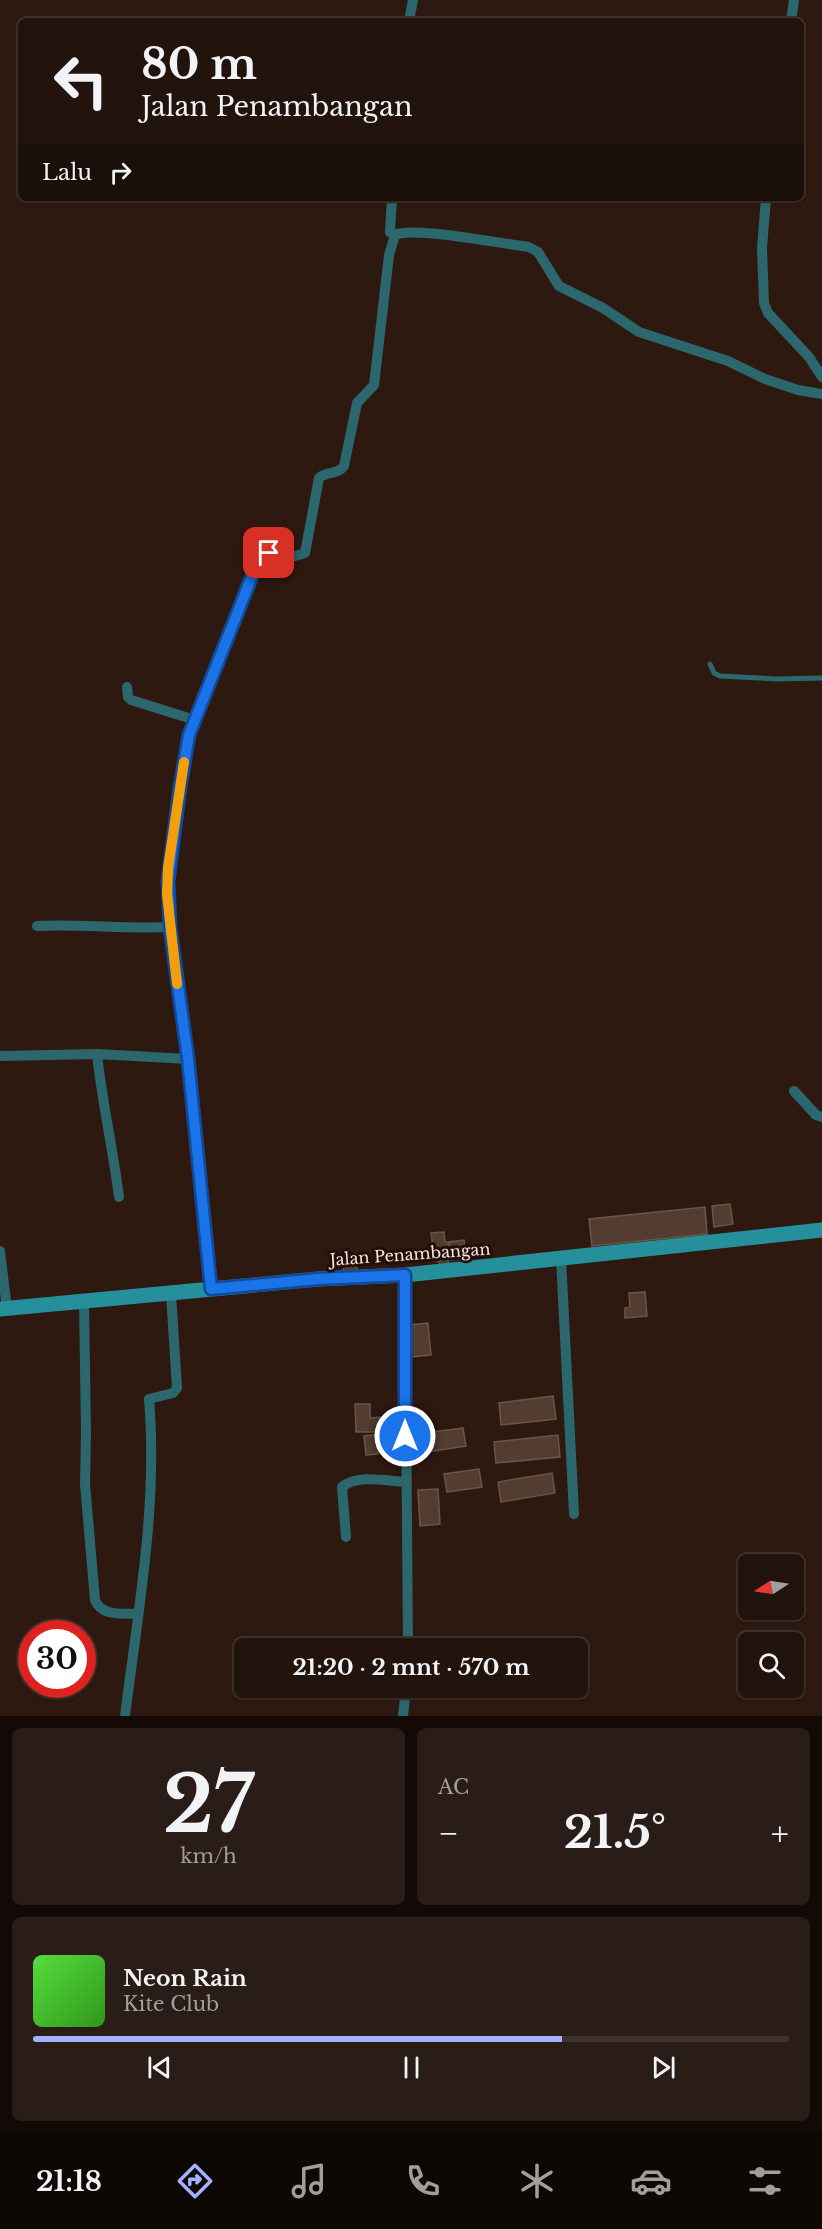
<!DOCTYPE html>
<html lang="id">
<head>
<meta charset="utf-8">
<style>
	:root { --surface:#22130d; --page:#2a1c16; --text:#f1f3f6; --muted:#a29e9d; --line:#3f322e; --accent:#a5b1fc }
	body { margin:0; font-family:"Libre Baskerville",serif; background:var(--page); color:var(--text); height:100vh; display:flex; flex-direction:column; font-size:22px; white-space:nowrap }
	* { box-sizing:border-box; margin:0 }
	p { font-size:20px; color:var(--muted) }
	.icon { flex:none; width:33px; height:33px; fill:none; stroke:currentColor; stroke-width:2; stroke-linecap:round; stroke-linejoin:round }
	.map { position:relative; height:1716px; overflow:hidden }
	.side { display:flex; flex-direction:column; gap:12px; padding:12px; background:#130a07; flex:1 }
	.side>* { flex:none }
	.banner { position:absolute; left:18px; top:18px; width:786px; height:183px; border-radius:9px; box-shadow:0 2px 4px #0004,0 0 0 2px var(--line); background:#22130d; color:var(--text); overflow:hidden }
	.needle { width:39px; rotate:258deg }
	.fabs { position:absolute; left:738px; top:1554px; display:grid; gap:12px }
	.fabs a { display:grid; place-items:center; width:66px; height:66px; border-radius:9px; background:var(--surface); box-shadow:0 2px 4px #0004,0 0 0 2px var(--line); font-size:30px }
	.speed { position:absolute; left:18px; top:1620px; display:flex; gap:12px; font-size:30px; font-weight:700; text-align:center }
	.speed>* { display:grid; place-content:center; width:78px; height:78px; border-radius:50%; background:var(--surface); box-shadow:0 2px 4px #0004,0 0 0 2px var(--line); line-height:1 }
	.speed .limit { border:9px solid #d22; background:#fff; color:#111 }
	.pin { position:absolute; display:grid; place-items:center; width:51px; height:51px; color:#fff; margin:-26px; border-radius:12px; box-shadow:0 3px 9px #0006 }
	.me { position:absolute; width:66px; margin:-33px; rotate:0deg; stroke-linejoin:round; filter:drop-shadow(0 0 4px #0008) }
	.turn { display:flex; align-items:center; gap:21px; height:126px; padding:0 24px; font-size:27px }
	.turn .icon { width:78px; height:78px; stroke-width:2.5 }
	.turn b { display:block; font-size:42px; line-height:51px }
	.then { display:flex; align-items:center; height:57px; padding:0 24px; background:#0003; gap:12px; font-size:22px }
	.big { font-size:45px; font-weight:800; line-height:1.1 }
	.side .tile { flex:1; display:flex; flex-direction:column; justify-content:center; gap:9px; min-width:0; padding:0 21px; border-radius:9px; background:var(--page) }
	.side .dial { align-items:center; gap:0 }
	.dial b { font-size:78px; line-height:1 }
	.song { display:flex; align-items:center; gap:18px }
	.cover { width:72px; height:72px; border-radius:9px; background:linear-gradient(135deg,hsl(110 70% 55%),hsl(110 70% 35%)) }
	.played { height:6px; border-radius:3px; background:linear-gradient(90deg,var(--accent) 70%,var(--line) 70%) }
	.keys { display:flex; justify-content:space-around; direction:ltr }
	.heat { display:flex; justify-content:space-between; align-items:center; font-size:33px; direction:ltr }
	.side .tiles { flex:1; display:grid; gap:12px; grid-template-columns:1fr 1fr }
	.tile:last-child { grid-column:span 2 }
	.trip { position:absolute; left:234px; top:1638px; width:354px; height:60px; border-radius:9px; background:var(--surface); box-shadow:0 2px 4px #0004,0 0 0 2px var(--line); font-weight:800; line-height:60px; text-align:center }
	.menu { display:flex; height:96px; justify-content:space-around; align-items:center; background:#0e0805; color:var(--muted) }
	.menu .icon { width:42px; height:42px }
	.menu .current { color:var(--accent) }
	.menu b { font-size:27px; color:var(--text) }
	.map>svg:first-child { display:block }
</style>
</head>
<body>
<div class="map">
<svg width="822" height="1716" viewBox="0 0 822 1716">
	<rect width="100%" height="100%" fill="#2e1911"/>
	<path fill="#523d30" stroke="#6c5548" stroke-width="1.5" d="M 730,1204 L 733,1224 L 714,1227 L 712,1206 Z
		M 705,1207 L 707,1234 L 592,1246 L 589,1219 Z
		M 444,1232 L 445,1242 L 449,1242 L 451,1260 L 448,1260 L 449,1266 L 440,1267 L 439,1261 L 435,1261 L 431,1233 Z
		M 464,1240 L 466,1258 L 451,1260 L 449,1242 Z
		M 356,1253 L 357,1272 L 344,1274 L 342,1255 Z
		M 645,1292 L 647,1316 L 625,1318 L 625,1308 L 630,1307 L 629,1293 Z
		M 428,1323 L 431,1355 L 411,1357 L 409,1325 Z
		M 553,1396 L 556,1419 L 501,1425 L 499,1403 Z
		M 355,1404 L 370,1404 L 370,1418 L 382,1417 L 382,1432 L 356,1432 Z
		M 463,1428 L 466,1446 L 427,1452 L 424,1433 Z
		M 391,1433 L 392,1448 L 378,1450 L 378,1454 L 366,1455 L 364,1436 Z
		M 558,1435 L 560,1457 L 496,1463 L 494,1442 Z
		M 479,1469 L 482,1487 L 447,1492 L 444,1474 Z
		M 552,1473 L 555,1493 L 501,1502 L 498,1482 Z
		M 438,1489 L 440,1524 L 420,1526 L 418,1490 Z"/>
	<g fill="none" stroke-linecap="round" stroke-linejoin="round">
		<path stroke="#2c676e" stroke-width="5" d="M 710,664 L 714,673 L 720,676 L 776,679 L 822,678"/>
		<path stroke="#2c676e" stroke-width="10" d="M 409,21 L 413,0
			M 791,21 L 794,0
			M 392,198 L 390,232 L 396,234
			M 766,198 L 762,248 L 764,303 L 768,313 L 809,357 L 822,377
			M 127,687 L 128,697 L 131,700 L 195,720
			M 37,926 C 81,924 125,929 170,927
			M 97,1054 C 102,1102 113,1149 119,1197
			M 0,1056 L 97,1054 L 188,1059
			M 794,1091 L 816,1115 L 822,1117
			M 0,1251 L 7,1309
			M 561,1258 L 574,1514
			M 405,1275 L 408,1648
			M 211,1289 L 188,1059 L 170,927 L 167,894 L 168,868 L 189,735 L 208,690 L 220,652 L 258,562 L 267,553 L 295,556 L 305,553 L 319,478 C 326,471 338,475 344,466 L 357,403 L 374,385 L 389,255 L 395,235 C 414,226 503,244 529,247 L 538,252 L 559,286 L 603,308 L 639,332 L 728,361 L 765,379 L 798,390 L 822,394
			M 84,1302 L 86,1433 L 85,1484 L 95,1600 C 102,1617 122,1613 137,1614
			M 346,1537 L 342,1487 C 358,1474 386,1481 406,1482
			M 125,1716 C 138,1611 158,1505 149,1399 L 173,1393 L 177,1388 L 171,1294
			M 403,1716 L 406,1688"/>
		<path stroke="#258f9c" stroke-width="15" d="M 0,1309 L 318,1279 L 405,1275 L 822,1230"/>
	</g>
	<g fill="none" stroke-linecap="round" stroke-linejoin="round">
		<defs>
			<path id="route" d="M 269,553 L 261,556 L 252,576 L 189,735 L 180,787 L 168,881 L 170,927 L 188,1059 L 211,1289 L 318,1279 L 405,1275 L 405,1436"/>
		</defs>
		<use href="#route" stroke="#114b97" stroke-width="15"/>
		<use href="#route" stroke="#1a73e8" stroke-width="10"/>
		<path stroke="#f59e0b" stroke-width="10" d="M 177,984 L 167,894 L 168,868 L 184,762"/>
	</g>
	<g text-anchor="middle" stroke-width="6" stroke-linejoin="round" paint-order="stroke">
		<g font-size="16" fill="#f7e7e2" stroke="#230f08">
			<text transform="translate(410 1254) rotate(-4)" y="6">Jalan Penambangan</text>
		</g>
	</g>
</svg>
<div class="fabs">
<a><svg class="needle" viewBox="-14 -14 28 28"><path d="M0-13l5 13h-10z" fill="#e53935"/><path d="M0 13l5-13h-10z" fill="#a29e9d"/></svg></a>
<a><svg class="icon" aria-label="search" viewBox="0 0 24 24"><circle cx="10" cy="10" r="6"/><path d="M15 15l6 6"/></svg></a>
</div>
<div class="speed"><div class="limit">30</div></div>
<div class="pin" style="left:269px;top:553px;background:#d93025"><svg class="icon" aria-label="arrive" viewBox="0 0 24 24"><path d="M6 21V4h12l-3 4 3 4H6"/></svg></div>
<svg class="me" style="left:405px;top:1436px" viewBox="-20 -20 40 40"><circle r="17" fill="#1a73e8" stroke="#fff" stroke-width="3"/><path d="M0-11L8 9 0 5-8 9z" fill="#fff"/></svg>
<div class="trip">21:20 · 2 mnt · 570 m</div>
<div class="banner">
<div class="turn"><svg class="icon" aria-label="left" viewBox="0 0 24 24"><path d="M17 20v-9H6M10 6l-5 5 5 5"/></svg><div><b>80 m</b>Jalan Penambangan</div></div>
<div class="then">Lalu<svg class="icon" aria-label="right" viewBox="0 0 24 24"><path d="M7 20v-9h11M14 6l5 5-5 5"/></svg></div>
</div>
</div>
<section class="side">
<div class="tiles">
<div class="tile dial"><b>27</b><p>km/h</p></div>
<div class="tile"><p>AC</p>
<div class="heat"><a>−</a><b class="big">21.5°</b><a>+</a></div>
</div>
<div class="tile">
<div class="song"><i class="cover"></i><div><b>Neon Rain</b><p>Kite Club</p></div></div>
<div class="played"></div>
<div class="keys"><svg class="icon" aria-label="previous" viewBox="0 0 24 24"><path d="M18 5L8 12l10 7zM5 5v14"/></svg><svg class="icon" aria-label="pause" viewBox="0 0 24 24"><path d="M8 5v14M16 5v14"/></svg><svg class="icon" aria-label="next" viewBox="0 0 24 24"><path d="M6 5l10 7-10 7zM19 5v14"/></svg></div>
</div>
</div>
</section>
<nav class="menu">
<b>21:18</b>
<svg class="icon current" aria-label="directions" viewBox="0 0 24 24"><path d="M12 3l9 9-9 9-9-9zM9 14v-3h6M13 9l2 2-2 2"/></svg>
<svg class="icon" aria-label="music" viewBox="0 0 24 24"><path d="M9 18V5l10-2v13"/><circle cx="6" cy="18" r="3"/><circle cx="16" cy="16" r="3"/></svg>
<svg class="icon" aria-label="phone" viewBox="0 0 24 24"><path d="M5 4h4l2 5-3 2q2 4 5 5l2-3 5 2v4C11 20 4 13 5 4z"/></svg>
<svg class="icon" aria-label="climate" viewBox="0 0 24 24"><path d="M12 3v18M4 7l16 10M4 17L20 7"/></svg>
<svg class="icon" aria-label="car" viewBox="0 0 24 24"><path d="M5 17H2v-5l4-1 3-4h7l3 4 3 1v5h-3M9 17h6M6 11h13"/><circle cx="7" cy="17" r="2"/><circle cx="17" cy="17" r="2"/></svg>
<svg class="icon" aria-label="filters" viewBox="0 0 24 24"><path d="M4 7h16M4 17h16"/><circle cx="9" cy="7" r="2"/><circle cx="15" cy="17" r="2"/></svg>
</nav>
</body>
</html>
